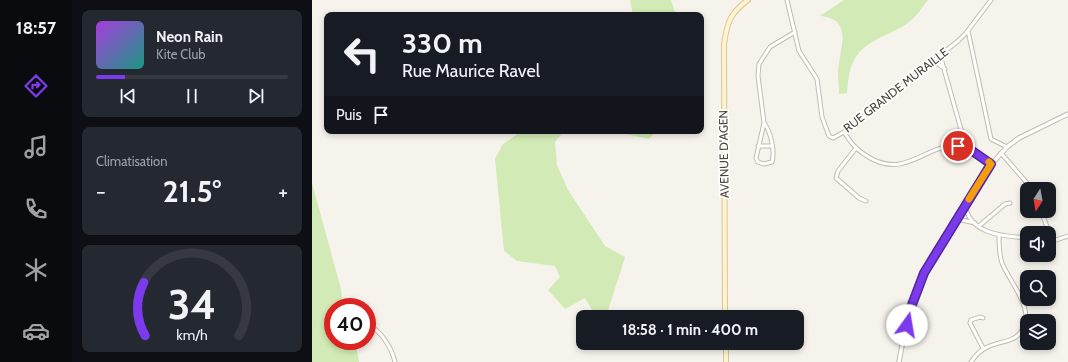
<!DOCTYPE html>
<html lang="fr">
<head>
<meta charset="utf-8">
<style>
	:root { --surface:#171b24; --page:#242831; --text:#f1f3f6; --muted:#9ea1a6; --line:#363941; --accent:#7c3aed }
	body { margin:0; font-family:Cabin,sans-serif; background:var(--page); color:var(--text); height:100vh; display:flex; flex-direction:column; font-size:15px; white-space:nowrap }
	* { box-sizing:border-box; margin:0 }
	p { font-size:13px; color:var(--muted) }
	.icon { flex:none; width:22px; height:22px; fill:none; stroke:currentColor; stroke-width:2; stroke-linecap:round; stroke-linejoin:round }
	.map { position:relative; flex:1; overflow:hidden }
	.drawer { display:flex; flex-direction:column; gap:10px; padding:10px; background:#0d0f14; width:240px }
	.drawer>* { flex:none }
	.banner { position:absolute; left:12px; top:12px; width:380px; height:122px; border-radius:8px; box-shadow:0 2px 6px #0003; background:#171b24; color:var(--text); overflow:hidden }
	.needle { width:26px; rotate:191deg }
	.tools { position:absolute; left:708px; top:182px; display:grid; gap:8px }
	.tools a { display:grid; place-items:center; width:36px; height:36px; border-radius:8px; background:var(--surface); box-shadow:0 2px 6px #0003; font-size:20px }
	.speed { position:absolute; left:12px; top:298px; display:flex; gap:8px; font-size:20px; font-weight:700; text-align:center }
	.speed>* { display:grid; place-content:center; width:52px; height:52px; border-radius:50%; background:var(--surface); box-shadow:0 2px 6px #0003; line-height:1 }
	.speed .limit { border:6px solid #d22; background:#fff; color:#111 }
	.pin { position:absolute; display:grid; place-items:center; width:34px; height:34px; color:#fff; margin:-17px; border:2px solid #fff; border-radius:50%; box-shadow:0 1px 4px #0007 }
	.me { position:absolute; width:44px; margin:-22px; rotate:13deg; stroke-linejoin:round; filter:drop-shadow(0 0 3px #0008) }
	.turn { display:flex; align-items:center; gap:14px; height:84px; padding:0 12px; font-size:18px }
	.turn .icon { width:52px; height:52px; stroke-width:2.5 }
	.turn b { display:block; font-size:28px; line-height:34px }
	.then { display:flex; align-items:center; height:38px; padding:0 12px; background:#0003; gap:8px; font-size:15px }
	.big { font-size:30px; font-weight:800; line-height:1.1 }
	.drawer .widget { flex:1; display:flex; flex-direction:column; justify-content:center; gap:6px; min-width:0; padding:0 14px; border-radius:8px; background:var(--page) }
	.drawer .dial { align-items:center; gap:0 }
	.dial svg { height:104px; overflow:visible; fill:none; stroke:var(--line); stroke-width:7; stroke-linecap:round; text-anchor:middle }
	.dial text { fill:var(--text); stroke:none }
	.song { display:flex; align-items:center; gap:12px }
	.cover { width:48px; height:48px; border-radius:6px; background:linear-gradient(135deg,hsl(280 70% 55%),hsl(170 70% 35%)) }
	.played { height:4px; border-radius:2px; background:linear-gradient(90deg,var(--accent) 15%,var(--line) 15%) }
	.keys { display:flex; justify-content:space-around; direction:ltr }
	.heat { display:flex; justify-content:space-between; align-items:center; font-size:22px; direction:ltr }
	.trip { position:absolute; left:264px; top:310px; width:228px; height:40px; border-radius:8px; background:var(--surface); box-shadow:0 2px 6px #0003; font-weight:800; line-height:40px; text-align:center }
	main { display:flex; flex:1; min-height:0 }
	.tab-bar { display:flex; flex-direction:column; width:72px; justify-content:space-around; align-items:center; background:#090b0e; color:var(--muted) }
	.tab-bar .icon { width:28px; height:28px }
	.tab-bar .on { color:var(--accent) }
	.tab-bar b { font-size:18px; color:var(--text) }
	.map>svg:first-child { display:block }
</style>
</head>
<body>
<main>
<nav class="tab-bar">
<b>18:57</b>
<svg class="icon on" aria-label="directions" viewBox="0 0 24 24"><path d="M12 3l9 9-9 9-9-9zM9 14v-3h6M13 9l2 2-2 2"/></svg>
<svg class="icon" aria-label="music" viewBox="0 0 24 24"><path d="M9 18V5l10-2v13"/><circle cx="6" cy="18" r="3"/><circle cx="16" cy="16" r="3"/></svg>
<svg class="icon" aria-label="phone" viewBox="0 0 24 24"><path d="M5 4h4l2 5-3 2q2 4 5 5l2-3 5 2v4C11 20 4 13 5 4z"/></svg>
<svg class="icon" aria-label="climate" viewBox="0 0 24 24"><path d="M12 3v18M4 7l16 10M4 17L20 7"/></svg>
<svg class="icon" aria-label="car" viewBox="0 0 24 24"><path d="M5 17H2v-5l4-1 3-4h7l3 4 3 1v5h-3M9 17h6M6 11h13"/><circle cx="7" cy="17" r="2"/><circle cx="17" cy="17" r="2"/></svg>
</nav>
<section class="drawer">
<div class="widget">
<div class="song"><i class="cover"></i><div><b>Neon Rain</b><p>Kite Club</p></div></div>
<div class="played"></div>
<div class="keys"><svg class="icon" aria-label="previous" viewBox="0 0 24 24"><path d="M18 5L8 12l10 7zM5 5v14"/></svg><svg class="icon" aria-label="pause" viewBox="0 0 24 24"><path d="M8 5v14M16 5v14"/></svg><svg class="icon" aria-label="next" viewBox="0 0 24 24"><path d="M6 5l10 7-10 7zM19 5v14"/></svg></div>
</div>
<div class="widget"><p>Climatisation</p>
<div class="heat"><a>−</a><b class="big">21.5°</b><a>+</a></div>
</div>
<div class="widget dial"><svg viewBox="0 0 100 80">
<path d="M14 69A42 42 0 1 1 86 69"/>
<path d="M14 69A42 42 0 0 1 13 28" stroke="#7c3aed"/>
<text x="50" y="56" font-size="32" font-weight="700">34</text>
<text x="50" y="72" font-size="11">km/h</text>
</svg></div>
</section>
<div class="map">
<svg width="756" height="362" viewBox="0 0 756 362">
	<rect width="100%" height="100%" fill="#f6f3ec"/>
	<path fill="#d2eab5" d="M 318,0 L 359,0 L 364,15 L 321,15 Z
		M 532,0 L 616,0 C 609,9 603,19 593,25 C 576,36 553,40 542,60 C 537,69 536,82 535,93 L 527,94 C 527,87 526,79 526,72 C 527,49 543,19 508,16 Z
		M 210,131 L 252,131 L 243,142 L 245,165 L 256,190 L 293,246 L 313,257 L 294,317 L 284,317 L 273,298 L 253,309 L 236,290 L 248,277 L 243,266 L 205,261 L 192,251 L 183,159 L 191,144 Z
		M 299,131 L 344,131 L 337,139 Z
		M 0,183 L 29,289 L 31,307 L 21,307 L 21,341 L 36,341 L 36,347 L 44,345 L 47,362 L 0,362 Z"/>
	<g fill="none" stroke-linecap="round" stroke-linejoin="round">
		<defs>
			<path id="minor" d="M 475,0 L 487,51 L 505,79 L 510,117 L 517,136 L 521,138 L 532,132 L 646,41 L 654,33 L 679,0
				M 656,31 L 679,139 L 695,147
				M 628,55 L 654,147
				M 619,62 L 626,64 L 633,69
				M 452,123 C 459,132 463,151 460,162 L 452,164 L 446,162 L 444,158 L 452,123 L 446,76 L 447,64 L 458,47 L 483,32
				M 532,132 C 540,145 547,152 560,159 C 597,178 616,141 651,146 C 661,147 671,158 679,164
				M 639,145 L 648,142 L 650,138
				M 446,146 L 460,146
				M 544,148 L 526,171 L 524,178 L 547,198 L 554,201
				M 689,153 L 715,183 L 719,189
				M 653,205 C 658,235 692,236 715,238
				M 729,211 L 740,240
				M 645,219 L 663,223
				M 667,226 L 693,204 L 698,203
				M 737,240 L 744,240 L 756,236
				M 671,318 L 668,317 L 659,320 L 658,323 L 671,348
				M 55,323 C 69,332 79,346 83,362
				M 659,362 C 675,337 697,347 708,333 C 726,312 698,283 690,263 C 687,254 687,244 687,235"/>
			<path id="tertiary" d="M 587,362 L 596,313 L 612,273 L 675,169 L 695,147 L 707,138 L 756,114"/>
			<path id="secondary" d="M 413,317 L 412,44 C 415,23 418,13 436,0
				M 414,343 L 414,362"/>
		</defs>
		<use href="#minor" stroke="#c2bbae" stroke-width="5"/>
		<use href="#tertiary" stroke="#c2bbae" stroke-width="5.5"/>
		<use href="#secondary" stroke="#d6c79b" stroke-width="6"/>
		<use href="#minor" stroke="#fff" stroke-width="3"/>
		<use href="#tertiary" stroke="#fff" stroke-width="3.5"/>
		<use href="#secondary" stroke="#fff3cd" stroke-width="4"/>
	</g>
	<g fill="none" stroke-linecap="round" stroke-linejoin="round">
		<defs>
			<path id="route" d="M 595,325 L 598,310 L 612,273 L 679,164 L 656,148 L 646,146"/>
		</defs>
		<use href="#route" stroke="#51269a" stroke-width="10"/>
		<use href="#route" stroke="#7c3aed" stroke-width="7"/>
		<path stroke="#f59e0b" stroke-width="7" d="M 657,199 L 679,164 L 677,162"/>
	</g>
	<g text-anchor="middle" stroke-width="3.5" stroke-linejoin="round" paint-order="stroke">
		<g font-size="12" fill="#4b4439" stroke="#fff">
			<text transform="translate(584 90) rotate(-38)" y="4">RUE GRANDE MURAILLE</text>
			<text transform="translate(412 154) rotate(-91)" y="4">AVENUE D'AGEN</text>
		</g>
	</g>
</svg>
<div class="tools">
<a><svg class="needle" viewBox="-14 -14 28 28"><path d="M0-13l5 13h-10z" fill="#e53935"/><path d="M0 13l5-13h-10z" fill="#9ea1a6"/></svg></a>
<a><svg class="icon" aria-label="sound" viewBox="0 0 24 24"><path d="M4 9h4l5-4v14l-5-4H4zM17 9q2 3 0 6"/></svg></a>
<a><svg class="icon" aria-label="search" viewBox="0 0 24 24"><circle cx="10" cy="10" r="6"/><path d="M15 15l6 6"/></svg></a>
<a><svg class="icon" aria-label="layers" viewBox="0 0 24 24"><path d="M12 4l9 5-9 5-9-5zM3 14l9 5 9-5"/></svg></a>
</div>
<div class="speed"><div class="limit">40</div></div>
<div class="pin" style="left:646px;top:146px;background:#d93025"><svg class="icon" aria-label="arrive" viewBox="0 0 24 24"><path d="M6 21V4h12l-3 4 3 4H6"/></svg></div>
<svg class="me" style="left:595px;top:325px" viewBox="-20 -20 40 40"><circle r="19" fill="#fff"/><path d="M0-13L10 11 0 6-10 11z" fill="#7c3aed"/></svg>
<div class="trip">18:58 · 1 min · 400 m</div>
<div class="banner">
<div class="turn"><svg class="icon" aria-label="left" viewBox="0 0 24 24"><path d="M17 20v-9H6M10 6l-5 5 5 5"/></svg><div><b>330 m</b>Rue Maurice Ravel</div></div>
<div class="then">Puis<svg class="icon" aria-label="arrive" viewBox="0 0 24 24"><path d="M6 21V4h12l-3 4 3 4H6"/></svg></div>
</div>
</div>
</main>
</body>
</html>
